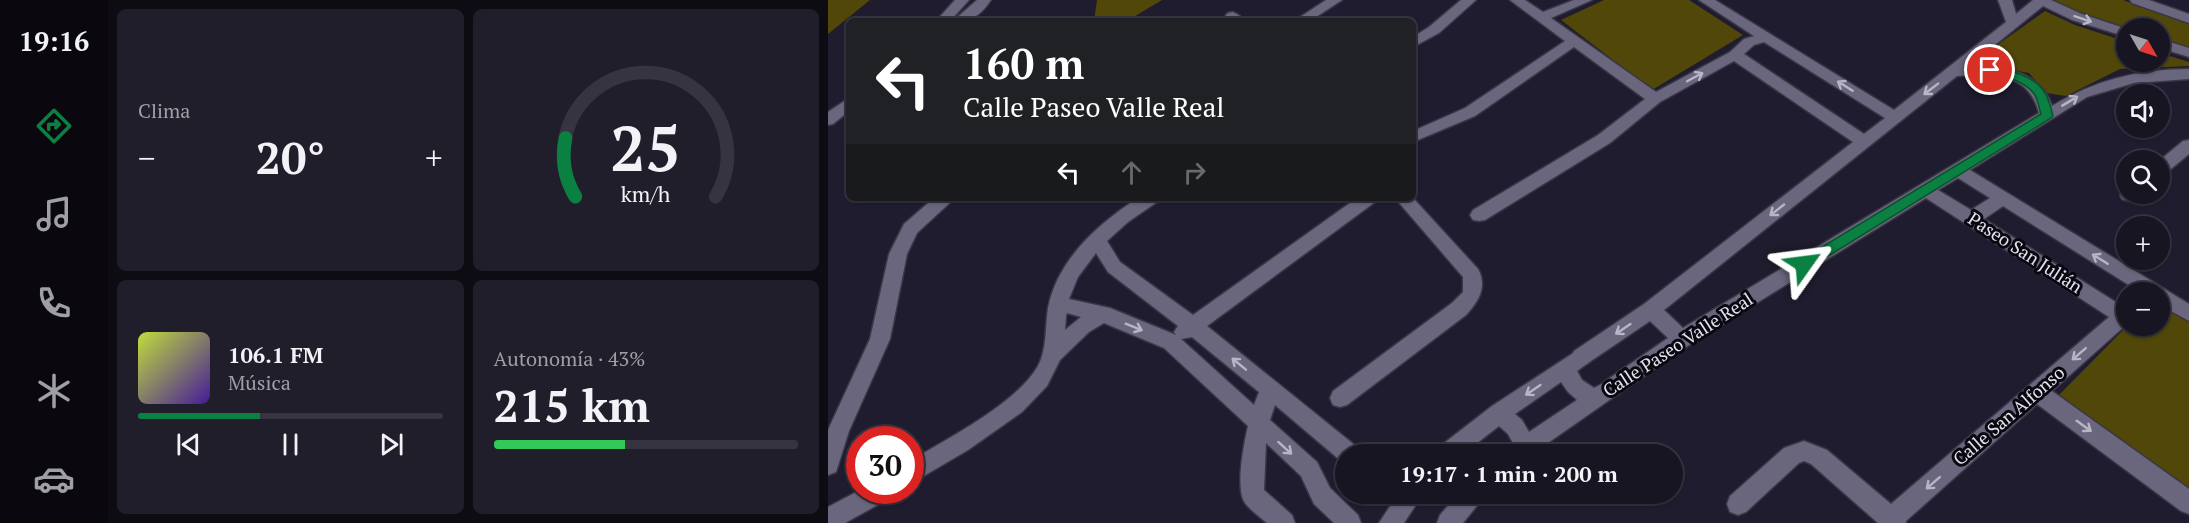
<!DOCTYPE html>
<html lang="es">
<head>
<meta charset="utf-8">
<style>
	:root { --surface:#181523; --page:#211e2b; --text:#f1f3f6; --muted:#9f9fa6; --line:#363441; --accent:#0b8043 }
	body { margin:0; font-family:"PT Serif",serif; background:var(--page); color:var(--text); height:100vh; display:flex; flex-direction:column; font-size:22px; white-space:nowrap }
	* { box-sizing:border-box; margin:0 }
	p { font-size:20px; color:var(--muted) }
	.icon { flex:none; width:33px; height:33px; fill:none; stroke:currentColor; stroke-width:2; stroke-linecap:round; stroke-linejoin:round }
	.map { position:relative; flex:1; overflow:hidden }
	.details { display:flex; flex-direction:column; gap:9px; padding:9px; background:#0d0c13; width:720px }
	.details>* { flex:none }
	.top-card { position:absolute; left:18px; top:18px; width:570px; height:183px; border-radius:9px; box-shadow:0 2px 4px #0004,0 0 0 2px var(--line); background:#202124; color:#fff; overflow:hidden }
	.needle { width:39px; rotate:129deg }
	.tools { position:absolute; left:1288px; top:18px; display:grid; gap:12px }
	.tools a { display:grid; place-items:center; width:54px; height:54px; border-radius:50%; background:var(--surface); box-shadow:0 2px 4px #0004,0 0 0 2px var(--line); font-size:30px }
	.speed { position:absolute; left:18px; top:426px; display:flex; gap:12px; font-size:30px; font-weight:700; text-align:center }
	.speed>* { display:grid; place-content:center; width:78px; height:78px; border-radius:50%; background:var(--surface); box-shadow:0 2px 4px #0004,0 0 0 2px var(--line); line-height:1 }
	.speed .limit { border:9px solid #d22; background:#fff; color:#111 }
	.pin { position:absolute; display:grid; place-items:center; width:51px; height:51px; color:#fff; margin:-26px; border:3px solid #fff; border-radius:50%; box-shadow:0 2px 6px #0007 }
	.me { position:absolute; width:66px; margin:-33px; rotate:59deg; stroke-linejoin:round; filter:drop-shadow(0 0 4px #0008) }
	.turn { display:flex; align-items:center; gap:21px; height:126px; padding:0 18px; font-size:27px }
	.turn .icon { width:78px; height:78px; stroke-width:2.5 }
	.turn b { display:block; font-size:42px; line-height:51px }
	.lanes { display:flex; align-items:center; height:57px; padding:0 18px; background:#0003; justify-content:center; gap:30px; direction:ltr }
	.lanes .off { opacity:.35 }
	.big { font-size:45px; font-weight:800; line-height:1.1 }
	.details .widget { flex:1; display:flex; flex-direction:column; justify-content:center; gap:9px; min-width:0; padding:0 21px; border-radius:9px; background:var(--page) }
	.details .dial { align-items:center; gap:0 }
	.dial svg { height:156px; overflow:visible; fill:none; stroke:var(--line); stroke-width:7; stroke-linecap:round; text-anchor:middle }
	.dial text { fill:var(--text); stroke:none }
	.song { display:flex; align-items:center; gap:18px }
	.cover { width:72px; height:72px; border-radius:9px; background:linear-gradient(135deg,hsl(70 70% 55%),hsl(260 70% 35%)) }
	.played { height:6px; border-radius:3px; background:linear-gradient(90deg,var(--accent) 40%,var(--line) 40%) }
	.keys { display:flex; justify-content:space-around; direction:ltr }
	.heat { display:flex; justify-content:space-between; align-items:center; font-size:33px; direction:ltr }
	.charge { height:9px; border-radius:4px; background:linear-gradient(90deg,#34c759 43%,var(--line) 0) }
	.details .tiles { flex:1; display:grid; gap:9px; grid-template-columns:repeat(2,1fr) }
	.trip { position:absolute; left:507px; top:444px; width:348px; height:60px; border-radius:30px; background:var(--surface); box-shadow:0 2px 4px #0004,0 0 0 2px var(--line); font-weight:800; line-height:60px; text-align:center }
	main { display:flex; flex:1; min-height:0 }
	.dock { display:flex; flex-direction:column; width:108px; justify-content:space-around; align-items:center; background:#0a080e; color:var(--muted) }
	.dock .icon { width:42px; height:42px }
	.dock .current { color:var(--accent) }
	.dock b { font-size:27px; color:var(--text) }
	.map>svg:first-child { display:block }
</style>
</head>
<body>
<main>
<nav class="dock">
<b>19:16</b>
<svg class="icon current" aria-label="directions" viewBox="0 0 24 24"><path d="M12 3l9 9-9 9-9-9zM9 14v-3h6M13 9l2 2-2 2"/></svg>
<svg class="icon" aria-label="music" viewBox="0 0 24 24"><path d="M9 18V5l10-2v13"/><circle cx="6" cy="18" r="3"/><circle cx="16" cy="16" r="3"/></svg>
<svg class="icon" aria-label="phone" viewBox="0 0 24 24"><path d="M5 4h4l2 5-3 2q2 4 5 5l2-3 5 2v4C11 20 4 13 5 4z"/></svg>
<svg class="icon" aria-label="climate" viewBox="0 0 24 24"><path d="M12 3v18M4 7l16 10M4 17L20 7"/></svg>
<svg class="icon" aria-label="car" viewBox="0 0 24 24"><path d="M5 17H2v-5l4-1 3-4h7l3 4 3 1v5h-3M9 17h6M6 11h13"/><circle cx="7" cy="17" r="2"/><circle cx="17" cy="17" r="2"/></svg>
</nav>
<section class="details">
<div class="tiles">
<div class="widget"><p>Clima</p>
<div class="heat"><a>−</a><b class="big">20°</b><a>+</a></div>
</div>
<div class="widget dial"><svg viewBox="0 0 100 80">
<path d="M14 69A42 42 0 1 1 86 69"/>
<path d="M14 69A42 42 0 0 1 9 39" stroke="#0b8043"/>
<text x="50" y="56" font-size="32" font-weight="700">25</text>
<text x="50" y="72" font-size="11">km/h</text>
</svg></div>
<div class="widget">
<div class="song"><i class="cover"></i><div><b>106.1 FM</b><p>Música</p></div></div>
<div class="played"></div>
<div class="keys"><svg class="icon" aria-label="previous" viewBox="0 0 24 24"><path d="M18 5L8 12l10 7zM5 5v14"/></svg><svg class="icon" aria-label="pause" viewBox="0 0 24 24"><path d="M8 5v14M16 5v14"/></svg><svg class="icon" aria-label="next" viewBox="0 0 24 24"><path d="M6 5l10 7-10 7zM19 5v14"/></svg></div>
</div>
<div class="widget"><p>Autonomía · 43%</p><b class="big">215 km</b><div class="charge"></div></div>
</div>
</section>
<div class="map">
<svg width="1361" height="523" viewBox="0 0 1361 523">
	<rect width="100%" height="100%" fill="#201c2f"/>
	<path fill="#504708" d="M 0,0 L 42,0 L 0,34 Z
		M 269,0 L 334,0 L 299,21 L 266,21 Z
		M 776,0 L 861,0 L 915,35 L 824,90 L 733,20 Z
		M 1218,0 L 1295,0 L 1361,24 L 1361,50 L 1332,41 L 1332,28 L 1299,30 L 1246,13 Z
		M 1217,11 L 1247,25 L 1299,42 L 1299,62 L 1332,62 L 1332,53 L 1361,62 L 1361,66 L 1292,69 L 1238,96 L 1218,93 L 1201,73 L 1144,63 Z
		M 1332,302 L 1361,319 L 1361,496 L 1227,399 L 1299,326 L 1332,326 Z"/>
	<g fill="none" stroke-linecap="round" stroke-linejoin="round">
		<defs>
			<path id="street" d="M 127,0 L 141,0 L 122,21 L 108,21 Z
				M 149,0 L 163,0 C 152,16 144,21 125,21 Z
				M 498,0 L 514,0 L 482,21 L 466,21 Z
				M 633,0 L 648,0 L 611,33 L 585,47 L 585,37 L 601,27 Z
				M 682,0 L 697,0 L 715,12 L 746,0 L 764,0 L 723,18 L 828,92 L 902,52 L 916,39 L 926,36 L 871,0 L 887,0 L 1066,110 L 1178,22 L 1170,0 L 1184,0 L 1188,14 L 1205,0 L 1223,0 L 1254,14 L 1299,29 L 1299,37 L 1244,20 L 1215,6 L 1141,66 C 1173,65 1212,70 1224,106 C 1267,80 1311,69 1361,69 L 1361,79 L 1306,83 L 1259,97 L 1142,170 L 1361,304 L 1361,321 L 1332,305 L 1332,292 L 1312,292 L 1175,206 L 1156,219 L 1294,306 L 1299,304 L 1299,324 L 1224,391 L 1361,489 L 1361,514 L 1353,511 L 1209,404 L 1078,521 L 1078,523 L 1050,523 L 983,464 L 976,461 L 971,463 L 918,512 L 910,515 L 902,512 L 899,504 L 902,496 L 956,448 L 976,441 L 999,450 L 1063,504 L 1281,317 L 1098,198 L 861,345 L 790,394 L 783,397 L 776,394 L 773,388 L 776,382 L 840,338 L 822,321 L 760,363 L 753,366 L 746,363 L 743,357 L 746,351 L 816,304 L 1025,142 L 906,61 L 832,102 L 782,143 L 657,220 L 651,221 L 645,220 L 642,215 L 645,210 L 770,135 L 817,99 L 746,47 L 647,116 L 585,142 L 585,131 L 637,108 L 737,41 ZM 936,42 L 1057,118 L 1036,134 L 916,54 L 926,45 ZM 1148,75 C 1180,75 1202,80 1211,113 L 855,328 L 836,310 L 1129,76 ZM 1130,178 L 1162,198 L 1143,210 L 1110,190 Z
				M 1302,0 L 1321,0 L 1361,14 L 1361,23 L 1304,3 Z
				M 405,12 L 412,16 L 408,21 L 393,21 L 400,13 Z
				M 1332,39 L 1361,48 L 1361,57 L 1332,48 Z
				M 21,98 L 21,111 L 5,124 L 0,125 L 0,112 Z
				M 1361,140 L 1361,154 L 1338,173 L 1332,175 L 1332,160 L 1355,141 Z
				M 1299,189 L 1299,194 L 1310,194 L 1308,198 L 1300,201 L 1294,199 L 1292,195 Z
				M 106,198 L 127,198 L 89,233 L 79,254 L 62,339 L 21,431 L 8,472 L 0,475 L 0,430 L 42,339 L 61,254 L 76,224 Z
				M 310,198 L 331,198 L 329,202 L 300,222 L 279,241 L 292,262 L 365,315 L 529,198 L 549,198 L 547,202 L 379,326 L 529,447 L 532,454 L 518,454 L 518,463 L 513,461 L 447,405 L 442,420 L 489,462 L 502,488 L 530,515 L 533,523 L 506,523 L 486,504 L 473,476 L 438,443 L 436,490 L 464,515 L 467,523 L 439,523 C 432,517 423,511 417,503 C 407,489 416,443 420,426 L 336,348 L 276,323 L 261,332 L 232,360 L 219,386 L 194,412 L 140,450 L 82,484 L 82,461 C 119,439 189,403 210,366 C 219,349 217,327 220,308 C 229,260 271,223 310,198 ZM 268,253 L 280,272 L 350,326 L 346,332 L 348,335 L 282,308 L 241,299 L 250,277 ZM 239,313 L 253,317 L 237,330 L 238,316 ZM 364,337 L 431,392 L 426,405 L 353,339 Z
				M 567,198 L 585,198 L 650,269 C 660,287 650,302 638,315 L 519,405 L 512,407 L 505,405 L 502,398 L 505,391 L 624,303 L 635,292 L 635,277 Z
				M 32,490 L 65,490 L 62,498 L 17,523 L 0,523 L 0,507 Z"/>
			<path id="secondary" d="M 753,348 L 760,351 L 763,357 L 760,363 L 749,371 L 754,380 L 766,388 L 783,379 L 790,382 L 793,388 L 790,394 L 704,454 L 676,454 L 679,447 L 685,443 L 680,434 L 671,426 L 635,454 L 608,454 L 611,447 L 664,406 ZM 733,382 L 740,392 L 749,400 L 701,432 L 694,420 L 687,414 Z
				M 570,494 L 595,494 L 576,523 L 551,523 Z
				M 630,494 L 655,494 L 652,502 L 635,523 L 609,523 L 612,515 Z"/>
		</defs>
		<use href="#street" stroke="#3a3646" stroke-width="3"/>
		<use href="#secondary" stroke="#3a3646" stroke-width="3"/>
		<use href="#street" fill="#6a667d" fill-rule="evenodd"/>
		<use href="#secondary" fill="#6a667d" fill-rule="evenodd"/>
	</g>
	<defs><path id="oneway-shaft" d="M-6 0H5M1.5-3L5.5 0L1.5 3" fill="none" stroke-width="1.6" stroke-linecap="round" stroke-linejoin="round" transform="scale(1.5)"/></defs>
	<g stroke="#b8b6c6">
		<use href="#oneway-shaft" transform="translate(1255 19) rotate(19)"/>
		<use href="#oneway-shaft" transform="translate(867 77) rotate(-28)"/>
		<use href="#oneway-shaft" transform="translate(1017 86) rotate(-148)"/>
		<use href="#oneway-shaft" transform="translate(1103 89) rotate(143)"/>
		<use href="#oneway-shaft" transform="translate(1242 101) rotate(-31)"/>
		<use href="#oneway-shaft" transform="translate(949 210) rotate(142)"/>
		<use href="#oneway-shaft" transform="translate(1272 259) rotate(-148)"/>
		<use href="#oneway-shaft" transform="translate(306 327) rotate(22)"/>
		<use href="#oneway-shaft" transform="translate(795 329) rotate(146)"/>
		<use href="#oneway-shaft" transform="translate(1251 354) rotate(139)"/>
		<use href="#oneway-shaft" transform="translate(411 364) rotate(-141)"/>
		<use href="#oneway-shaft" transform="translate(705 390) rotate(146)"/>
		<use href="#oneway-shaft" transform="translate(1256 426) rotate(36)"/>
		<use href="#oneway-shaft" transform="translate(457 448) rotate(42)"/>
		<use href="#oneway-shaft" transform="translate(1105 483) rotate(139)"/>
	</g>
	<path fill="#0b8043" stroke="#07532c" stroke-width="1.5" d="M 1162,66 C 1181,70 1206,75 1217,93 C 1221,99 1223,108 1225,116 L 1223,118 L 981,268 L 971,268 L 969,264 L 971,261 L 1213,114 C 1211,108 1210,100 1207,95 C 1197,80 1174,76 1159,72 L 1157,70 Z"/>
	<g text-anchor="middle" stroke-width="6" stroke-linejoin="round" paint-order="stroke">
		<g font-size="18" fill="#e2e1ee" stroke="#090810">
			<text transform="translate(1197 253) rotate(33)" y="6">Paseo San Julián</text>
			<text transform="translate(850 345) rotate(-33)" y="6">Calle Paseo Valle Real</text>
			<text transform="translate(1181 416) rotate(-41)" y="6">Calle San Alfonso</text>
		</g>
	</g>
</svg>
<div class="tools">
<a><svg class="needle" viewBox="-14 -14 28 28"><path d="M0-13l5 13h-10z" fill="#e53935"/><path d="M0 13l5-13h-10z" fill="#9f9fa6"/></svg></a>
<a><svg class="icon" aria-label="sound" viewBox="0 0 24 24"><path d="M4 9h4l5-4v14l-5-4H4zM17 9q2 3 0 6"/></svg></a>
<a><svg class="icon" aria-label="search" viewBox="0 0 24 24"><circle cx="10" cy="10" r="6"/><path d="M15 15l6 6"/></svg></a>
<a>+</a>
<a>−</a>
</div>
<div class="speed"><div class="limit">30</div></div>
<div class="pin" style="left:1162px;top:70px;background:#d93025"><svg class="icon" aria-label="arrive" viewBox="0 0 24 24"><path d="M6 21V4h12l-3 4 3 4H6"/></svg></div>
<svg class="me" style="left:976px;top:264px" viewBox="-20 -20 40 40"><path d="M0-17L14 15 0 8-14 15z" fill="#0b8043" stroke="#fff" stroke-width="4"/></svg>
<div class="trip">19:17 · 1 min · 200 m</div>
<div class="top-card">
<div class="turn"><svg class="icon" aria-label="left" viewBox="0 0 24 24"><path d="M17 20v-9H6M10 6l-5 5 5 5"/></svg><div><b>160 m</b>Calle Paseo Valle Real</div></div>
<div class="lanes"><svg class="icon" aria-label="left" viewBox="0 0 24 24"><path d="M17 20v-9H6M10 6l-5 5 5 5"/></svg><svg class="icon off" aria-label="ahead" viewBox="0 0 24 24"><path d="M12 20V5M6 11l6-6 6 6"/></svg><svg class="icon off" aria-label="right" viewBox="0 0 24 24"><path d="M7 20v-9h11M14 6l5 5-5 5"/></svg></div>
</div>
</div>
</main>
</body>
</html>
